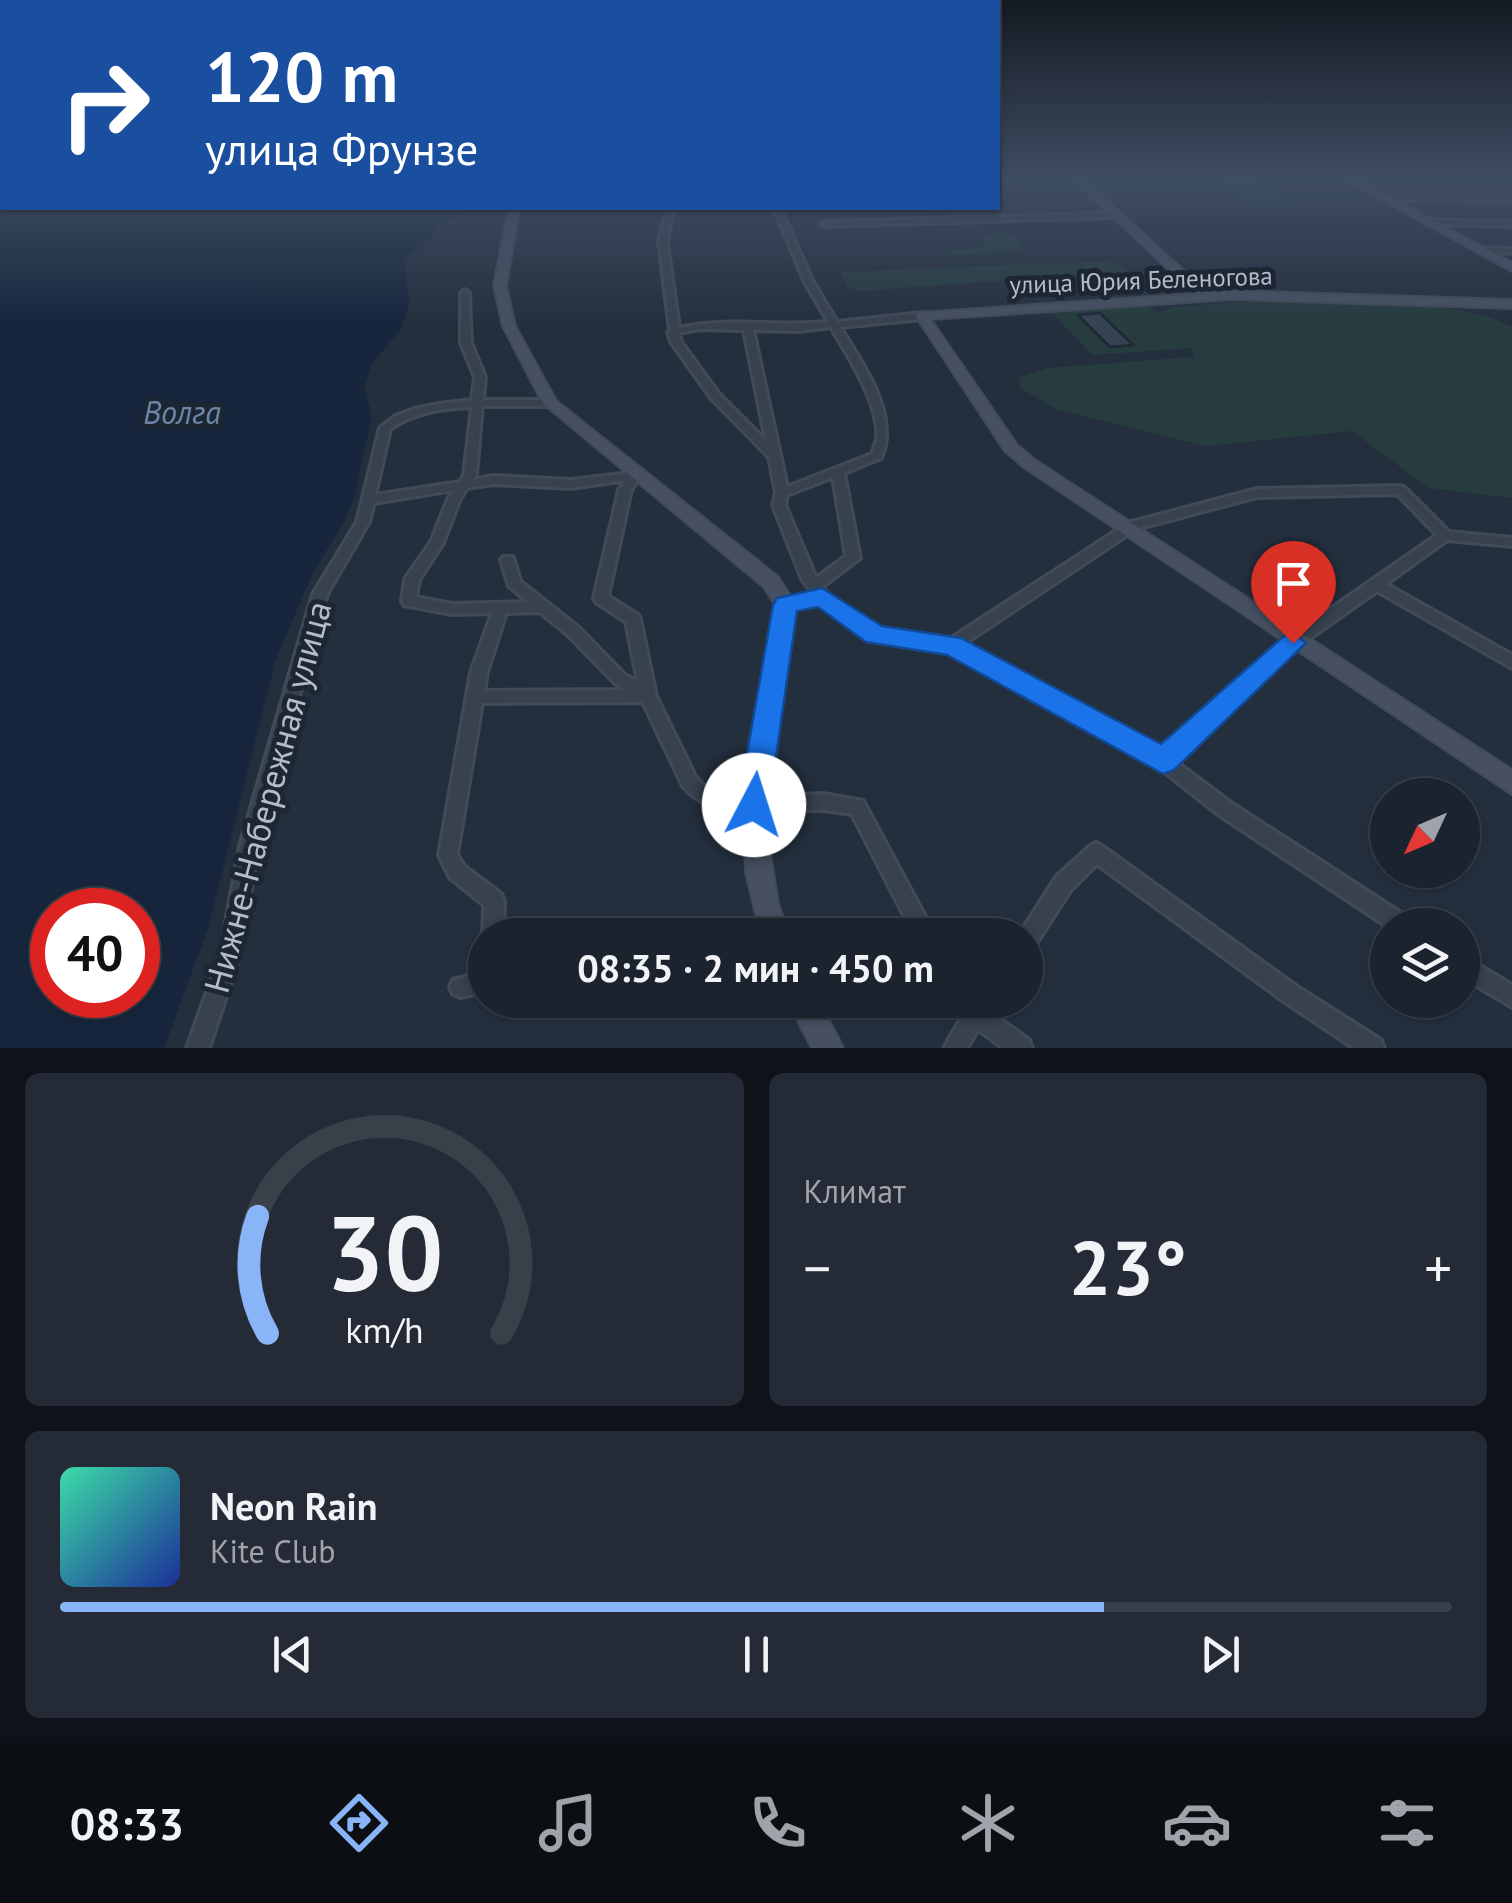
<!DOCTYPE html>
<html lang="ru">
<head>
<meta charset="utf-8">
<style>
	:root { --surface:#1b232e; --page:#242b36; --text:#f1f3f6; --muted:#a0a4aa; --line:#39404a; --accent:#8ab4f8 }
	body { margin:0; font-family:"PT Sans",sans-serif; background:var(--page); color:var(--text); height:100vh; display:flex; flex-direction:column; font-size:38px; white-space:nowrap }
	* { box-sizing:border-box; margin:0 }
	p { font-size:32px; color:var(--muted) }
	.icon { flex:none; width:55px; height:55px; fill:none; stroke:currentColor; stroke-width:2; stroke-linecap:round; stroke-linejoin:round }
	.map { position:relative; height:1048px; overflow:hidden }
	.panel { display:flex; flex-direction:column; gap:25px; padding:25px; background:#0f1319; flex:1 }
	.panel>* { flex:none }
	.banner { position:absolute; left:0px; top:0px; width:1000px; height:210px; box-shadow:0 2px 8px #0004,0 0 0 2px var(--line); background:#1a4fa0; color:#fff; overflow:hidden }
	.needle { width:65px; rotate:226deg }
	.buttons { position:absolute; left:1370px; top:778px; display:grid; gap:20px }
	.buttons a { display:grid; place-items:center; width:110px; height:110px; border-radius:50%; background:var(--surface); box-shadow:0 2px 8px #0004,0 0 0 2px var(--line); font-size:50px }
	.speed { position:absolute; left:30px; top:888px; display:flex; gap:20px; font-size:50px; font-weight:700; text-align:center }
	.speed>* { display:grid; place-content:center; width:130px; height:130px; border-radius:50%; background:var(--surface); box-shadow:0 2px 8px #0004,0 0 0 2px var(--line); line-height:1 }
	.speed .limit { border:15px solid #d22; background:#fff; color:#111 }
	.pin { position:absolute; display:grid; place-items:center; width:85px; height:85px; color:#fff; margin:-102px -42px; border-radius:50% 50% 50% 0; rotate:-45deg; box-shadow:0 0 10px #0007 }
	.pin .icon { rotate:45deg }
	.me { position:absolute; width:110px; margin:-55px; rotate:5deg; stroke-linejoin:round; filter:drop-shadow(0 0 8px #0008) }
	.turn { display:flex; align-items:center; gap:35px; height:210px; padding:0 40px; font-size:45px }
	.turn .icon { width:130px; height:130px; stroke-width:2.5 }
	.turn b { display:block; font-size:70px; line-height:85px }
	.big { font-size:75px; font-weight:700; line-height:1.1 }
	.panel .widget { flex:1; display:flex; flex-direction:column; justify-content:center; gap:15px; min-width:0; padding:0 35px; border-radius:15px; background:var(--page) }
	.panel .dial { align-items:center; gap:0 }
	.dial svg { height:260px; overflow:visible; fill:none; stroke:var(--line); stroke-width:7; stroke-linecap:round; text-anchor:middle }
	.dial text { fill:var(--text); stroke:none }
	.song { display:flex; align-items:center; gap:30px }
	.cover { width:120px; height:120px; border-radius:15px; background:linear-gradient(135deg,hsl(160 70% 55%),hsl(230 70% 35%)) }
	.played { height:10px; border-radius:5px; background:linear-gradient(90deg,var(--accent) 75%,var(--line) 75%) }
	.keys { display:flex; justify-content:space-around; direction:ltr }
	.heat { display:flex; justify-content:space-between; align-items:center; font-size:55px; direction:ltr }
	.panel .tiles { flex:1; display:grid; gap:25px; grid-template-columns:1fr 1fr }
	.widget:last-child { grid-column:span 2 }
	.trip { position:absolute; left:468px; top:918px; width:575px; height:100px; border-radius:50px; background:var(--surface); box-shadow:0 2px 8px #0004,0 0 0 2px var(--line); font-weight:700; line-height:100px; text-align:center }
	.menu { display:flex; height:160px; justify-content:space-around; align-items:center; background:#0b0e12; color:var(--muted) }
	.menu .icon { width:70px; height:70px }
	.menu .active { color:var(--accent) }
	.menu b { font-size:45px; color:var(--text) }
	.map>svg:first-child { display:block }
</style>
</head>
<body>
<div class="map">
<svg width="1512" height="1048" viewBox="0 0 1512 1048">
	<rect width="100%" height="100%" fill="#242f3e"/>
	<path fill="#263c3f" d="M 1254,179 L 1289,203 L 1290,208 L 1255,206 L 1222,181 Z
		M 998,233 L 1012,234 L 1023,245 L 1021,250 L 950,256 L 943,252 L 986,246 L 984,236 Z
		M 1113,261 L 1128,272 L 859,291 L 847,288 L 841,272 Z
		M 1237,302 C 1314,304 1446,293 1512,327 L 1512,498 L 1429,488 L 1352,431 L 1206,446 L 1055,409 L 1019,387 L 1020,377 L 1048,368 L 1193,357 L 1193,348 L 1092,355 L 1050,311 L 1146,304 L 1157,313 L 1173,307 Z"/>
	<path fill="#17263c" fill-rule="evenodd" d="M 0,179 L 2,208 L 466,208 L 436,228 L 430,240 L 404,259 L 409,303 L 402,328 L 372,364 L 364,388 L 372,416 L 355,495 L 345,521 L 313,572 L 275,662 L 208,929 L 164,1048 L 0,1048 ZM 52,910 L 138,910 L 138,995 L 52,995 Z"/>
	<path fill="#364354" stroke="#1f2835" stroke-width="2.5" d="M 1100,313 L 1107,320 L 1133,345 L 1110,347 L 1078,315 Z"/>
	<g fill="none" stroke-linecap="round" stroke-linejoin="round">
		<defs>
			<path id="street" d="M 1386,197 L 1512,197 L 1512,201 L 1384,200 L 1384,198 Z
				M 667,208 L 673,208 L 667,242 L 679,328 C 726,317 779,327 828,322 L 804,280 L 774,208 L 780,208 L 812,280 L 837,322 L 922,313 L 926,316 L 922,319 L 840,327 C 862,363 900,415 881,458 L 844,473 L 860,558 L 822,587 L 827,593 L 879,630 L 950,639 L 1128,523 L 1257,489 L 1400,486 L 1404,487 L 1449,532 L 1512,538 L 1512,546 L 1447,540 L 1386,584 L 1512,655 L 1512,668 L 1377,591 L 1303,643 L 1175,761 L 1231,803 L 1409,918 L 1412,925 L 1388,925 L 1388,927 L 1219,815 L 1157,766 L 1069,714 L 949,650 L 871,639 L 820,602 L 786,610 L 781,609 L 779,605 L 781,601 L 813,594 L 802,579 L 773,505 L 776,493 L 769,457 L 711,398 L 671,342 L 668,332 L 670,330 L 659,242 ZM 831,327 C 848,356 880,404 877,439 C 877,440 872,453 872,454 L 787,487 L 753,330 L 798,331 ZM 699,329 L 744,330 L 766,441 L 719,394 L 681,342 L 679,333 ZM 833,477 L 846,556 L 816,578 L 785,505 L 787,495 ZM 1397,494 L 1437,535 L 1293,635 L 1162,752 L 1081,704 L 964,644 L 1136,529 L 1257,497 Z
				M 1119,213 L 1119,217 L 1116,217 L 825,226 L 821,224 L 825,222 Z
				M 1429,220 L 1512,222 L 1512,226 L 1426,224 L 1425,222 Z
				M 1477,248 L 1512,249 L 1512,253 L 1480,252 L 1476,250 Z
				M 465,290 L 469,293 L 471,343 L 485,377 L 483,400 L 550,400 L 555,403 L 550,406 L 482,406 L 476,475 L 473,480 L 493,476 L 571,480 L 639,472 L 641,475 L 631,490 L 608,596 L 638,615 L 640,619 L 656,696 L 695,776 L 704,786 L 734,798 L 823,794 L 863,801 L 935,935 L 914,935 L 852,814 C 841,813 830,810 820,810 C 773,809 718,826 683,786 L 643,702 L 482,703 L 457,854 L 464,866 L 501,894 L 504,901 L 503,935 L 485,935 L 485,939 L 483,935 L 484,905 L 450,878 L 439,855 L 471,672 L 492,613 L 452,614 L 409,606 L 404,605 L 402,601 L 405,579 L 431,542 L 448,499 L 454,490 L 374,503 L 369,522 L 327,594 L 258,846 L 240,955 L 209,1048 L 187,1048 L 220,955 L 240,846 L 313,594 L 357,522 L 380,428 L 395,416 L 414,409 L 439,404 L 472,400 L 475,377 L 461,343 L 461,293 ZM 472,407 L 464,475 L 460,482 L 375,495 L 390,429 C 414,412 443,408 472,407 ZM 626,480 L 619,490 L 594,598 L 596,602 L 626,622 L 638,682 L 625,675 L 578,627 L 520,581 L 513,557 L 503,557 L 501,560 L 509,586 L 528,602 L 452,604 L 416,597 L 419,580 L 443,543 L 460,499 L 467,488 L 493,484 L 571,488 ZM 540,612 L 568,635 L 615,683 L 625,690 L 484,691 L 487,672 L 506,613 Z
				M 1096,843 L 1102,846 L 1296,986 L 1381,1040 L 1384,1048 L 1354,1048 L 1282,1000 L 1097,864 L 1070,891 L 1032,950 L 1025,953 L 1025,935 L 1019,935 L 1056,877 L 1090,846 Z
				M 772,916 L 779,919 L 782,926 L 779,933 L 774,935 L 724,935 L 727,928 Z
				M 1462,955 L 1512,985 L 1512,1007 L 1462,977 Z
				M 485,972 L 485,992 L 460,997 L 453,994 L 450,987 L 453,980 Z
				M 955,1000 L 994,1000 L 989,1011 L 1029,1040 L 1032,1048 L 1003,1048 L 978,1029 L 967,1048 L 944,1048 L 963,1015 Z"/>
			<path id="secondary" d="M 1073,179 L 1083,179 L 1208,293 L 1232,291 L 1512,300 L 1512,308 L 1232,299 L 930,319 L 1017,445 L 1036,461 L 1512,770 L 1512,794 L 1024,467 L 1005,451 L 916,316 L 918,313 L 1195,294 Z
				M 1345,179 L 1356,179 L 1512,263 L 1512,271 Z
				M 509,208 L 519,208 L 506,286 L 515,326 L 556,401 L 778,577 L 796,605 L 796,614 L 772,745 L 768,841 L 778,904 L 789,935 L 761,935 L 746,872 L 743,809 L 749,745 L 776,614 L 776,606 L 764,587 L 543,403 L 503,326 L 494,286 Z
				M 787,1000 L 818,1000 L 843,1048 L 812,1048 Z"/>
		</defs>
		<use href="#street" stroke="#414a57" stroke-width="6"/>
		<use href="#secondary" stroke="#414a57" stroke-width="4"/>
		<use href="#street" fill="#38414e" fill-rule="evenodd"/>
		<use href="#secondary" fill="#465061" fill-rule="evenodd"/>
	</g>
	<linearGradient id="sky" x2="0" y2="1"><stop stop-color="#141a22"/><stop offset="0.55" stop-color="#3f4d63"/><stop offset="1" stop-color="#3f4d63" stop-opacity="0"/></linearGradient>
	<rect width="1512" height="326" fill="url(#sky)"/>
	<path fill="#1a73e8" stroke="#114b97" stroke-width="2.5" d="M 822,588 L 882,626 L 961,638 L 1161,744 L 1284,636 L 1293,633 L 1306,643 L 1174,770 L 1163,774 L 947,655 L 866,642 L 818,607 L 797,611 L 769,805 L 765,815 L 754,819 L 742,815 L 738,805 L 773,605 L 777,598 Z"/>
	<g text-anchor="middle" stroke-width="10" stroke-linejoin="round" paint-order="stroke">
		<g font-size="25" fill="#b4bcc9" stroke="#1d2633">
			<text transform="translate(1141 280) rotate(-2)" y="9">улица Юрия Беленогова</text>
		</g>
		<g font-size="32" font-style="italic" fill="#6d86a8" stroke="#1d2633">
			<text x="182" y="424">Волга</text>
		</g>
		<g font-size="35" fill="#b4bcc9" stroke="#1d2633">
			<text transform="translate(268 797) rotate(-75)" y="12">Нижне-Набережная улица</text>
		</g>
	</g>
</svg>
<div class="buttons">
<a><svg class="needle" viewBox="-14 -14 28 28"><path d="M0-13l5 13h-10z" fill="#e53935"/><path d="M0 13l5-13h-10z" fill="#a0a4aa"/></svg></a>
<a><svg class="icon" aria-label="layers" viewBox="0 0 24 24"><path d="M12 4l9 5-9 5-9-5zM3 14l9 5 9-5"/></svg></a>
</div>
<div class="speed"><div class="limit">40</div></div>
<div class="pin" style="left:1293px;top:643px;background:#d93025"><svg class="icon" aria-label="arrive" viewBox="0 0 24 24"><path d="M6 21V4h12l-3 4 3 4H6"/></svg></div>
<svg class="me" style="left:754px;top:805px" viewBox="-20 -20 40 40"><circle r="19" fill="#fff"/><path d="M0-13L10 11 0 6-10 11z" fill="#1a73e8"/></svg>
<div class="trip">08:35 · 2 мин · 450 m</div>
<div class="banner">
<div class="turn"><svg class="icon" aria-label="right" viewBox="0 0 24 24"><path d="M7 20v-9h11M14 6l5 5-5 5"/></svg><div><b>120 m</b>улица Фрунзе</div></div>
</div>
</div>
<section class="panel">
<div class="tiles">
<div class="widget dial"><svg viewBox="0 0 100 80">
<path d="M14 69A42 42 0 1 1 86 69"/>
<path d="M14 69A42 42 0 0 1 11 33" stroke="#8ab4f8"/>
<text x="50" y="56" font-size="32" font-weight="700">30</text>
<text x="50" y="72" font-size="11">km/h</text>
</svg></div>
<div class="widget"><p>Климат</p>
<div class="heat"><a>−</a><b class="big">23°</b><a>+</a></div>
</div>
<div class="widget">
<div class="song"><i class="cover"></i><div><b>Neon Rain</b><p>Kite Club</p></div></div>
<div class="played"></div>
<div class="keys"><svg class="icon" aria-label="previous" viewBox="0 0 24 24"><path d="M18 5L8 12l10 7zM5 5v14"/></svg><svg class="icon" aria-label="pause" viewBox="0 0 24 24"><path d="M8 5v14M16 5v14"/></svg><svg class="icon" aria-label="next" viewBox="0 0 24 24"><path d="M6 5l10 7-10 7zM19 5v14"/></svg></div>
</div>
</div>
</section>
<nav class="menu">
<b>08:33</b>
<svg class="icon active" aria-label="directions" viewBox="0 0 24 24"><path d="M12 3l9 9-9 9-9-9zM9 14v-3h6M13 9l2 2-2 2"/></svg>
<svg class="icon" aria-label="music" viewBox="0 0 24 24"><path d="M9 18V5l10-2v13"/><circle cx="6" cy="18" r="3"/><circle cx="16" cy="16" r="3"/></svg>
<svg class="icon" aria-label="phone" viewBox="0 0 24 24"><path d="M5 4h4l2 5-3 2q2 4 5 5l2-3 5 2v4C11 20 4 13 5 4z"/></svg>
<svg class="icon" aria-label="climate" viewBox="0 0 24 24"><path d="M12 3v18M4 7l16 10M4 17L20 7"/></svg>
<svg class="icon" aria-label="car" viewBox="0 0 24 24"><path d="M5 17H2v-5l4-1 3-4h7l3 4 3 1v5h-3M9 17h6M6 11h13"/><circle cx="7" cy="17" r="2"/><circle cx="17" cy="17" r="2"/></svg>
<svg class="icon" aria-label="filters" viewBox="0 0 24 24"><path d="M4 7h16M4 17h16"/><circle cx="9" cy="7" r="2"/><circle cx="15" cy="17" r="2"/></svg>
</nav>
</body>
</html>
